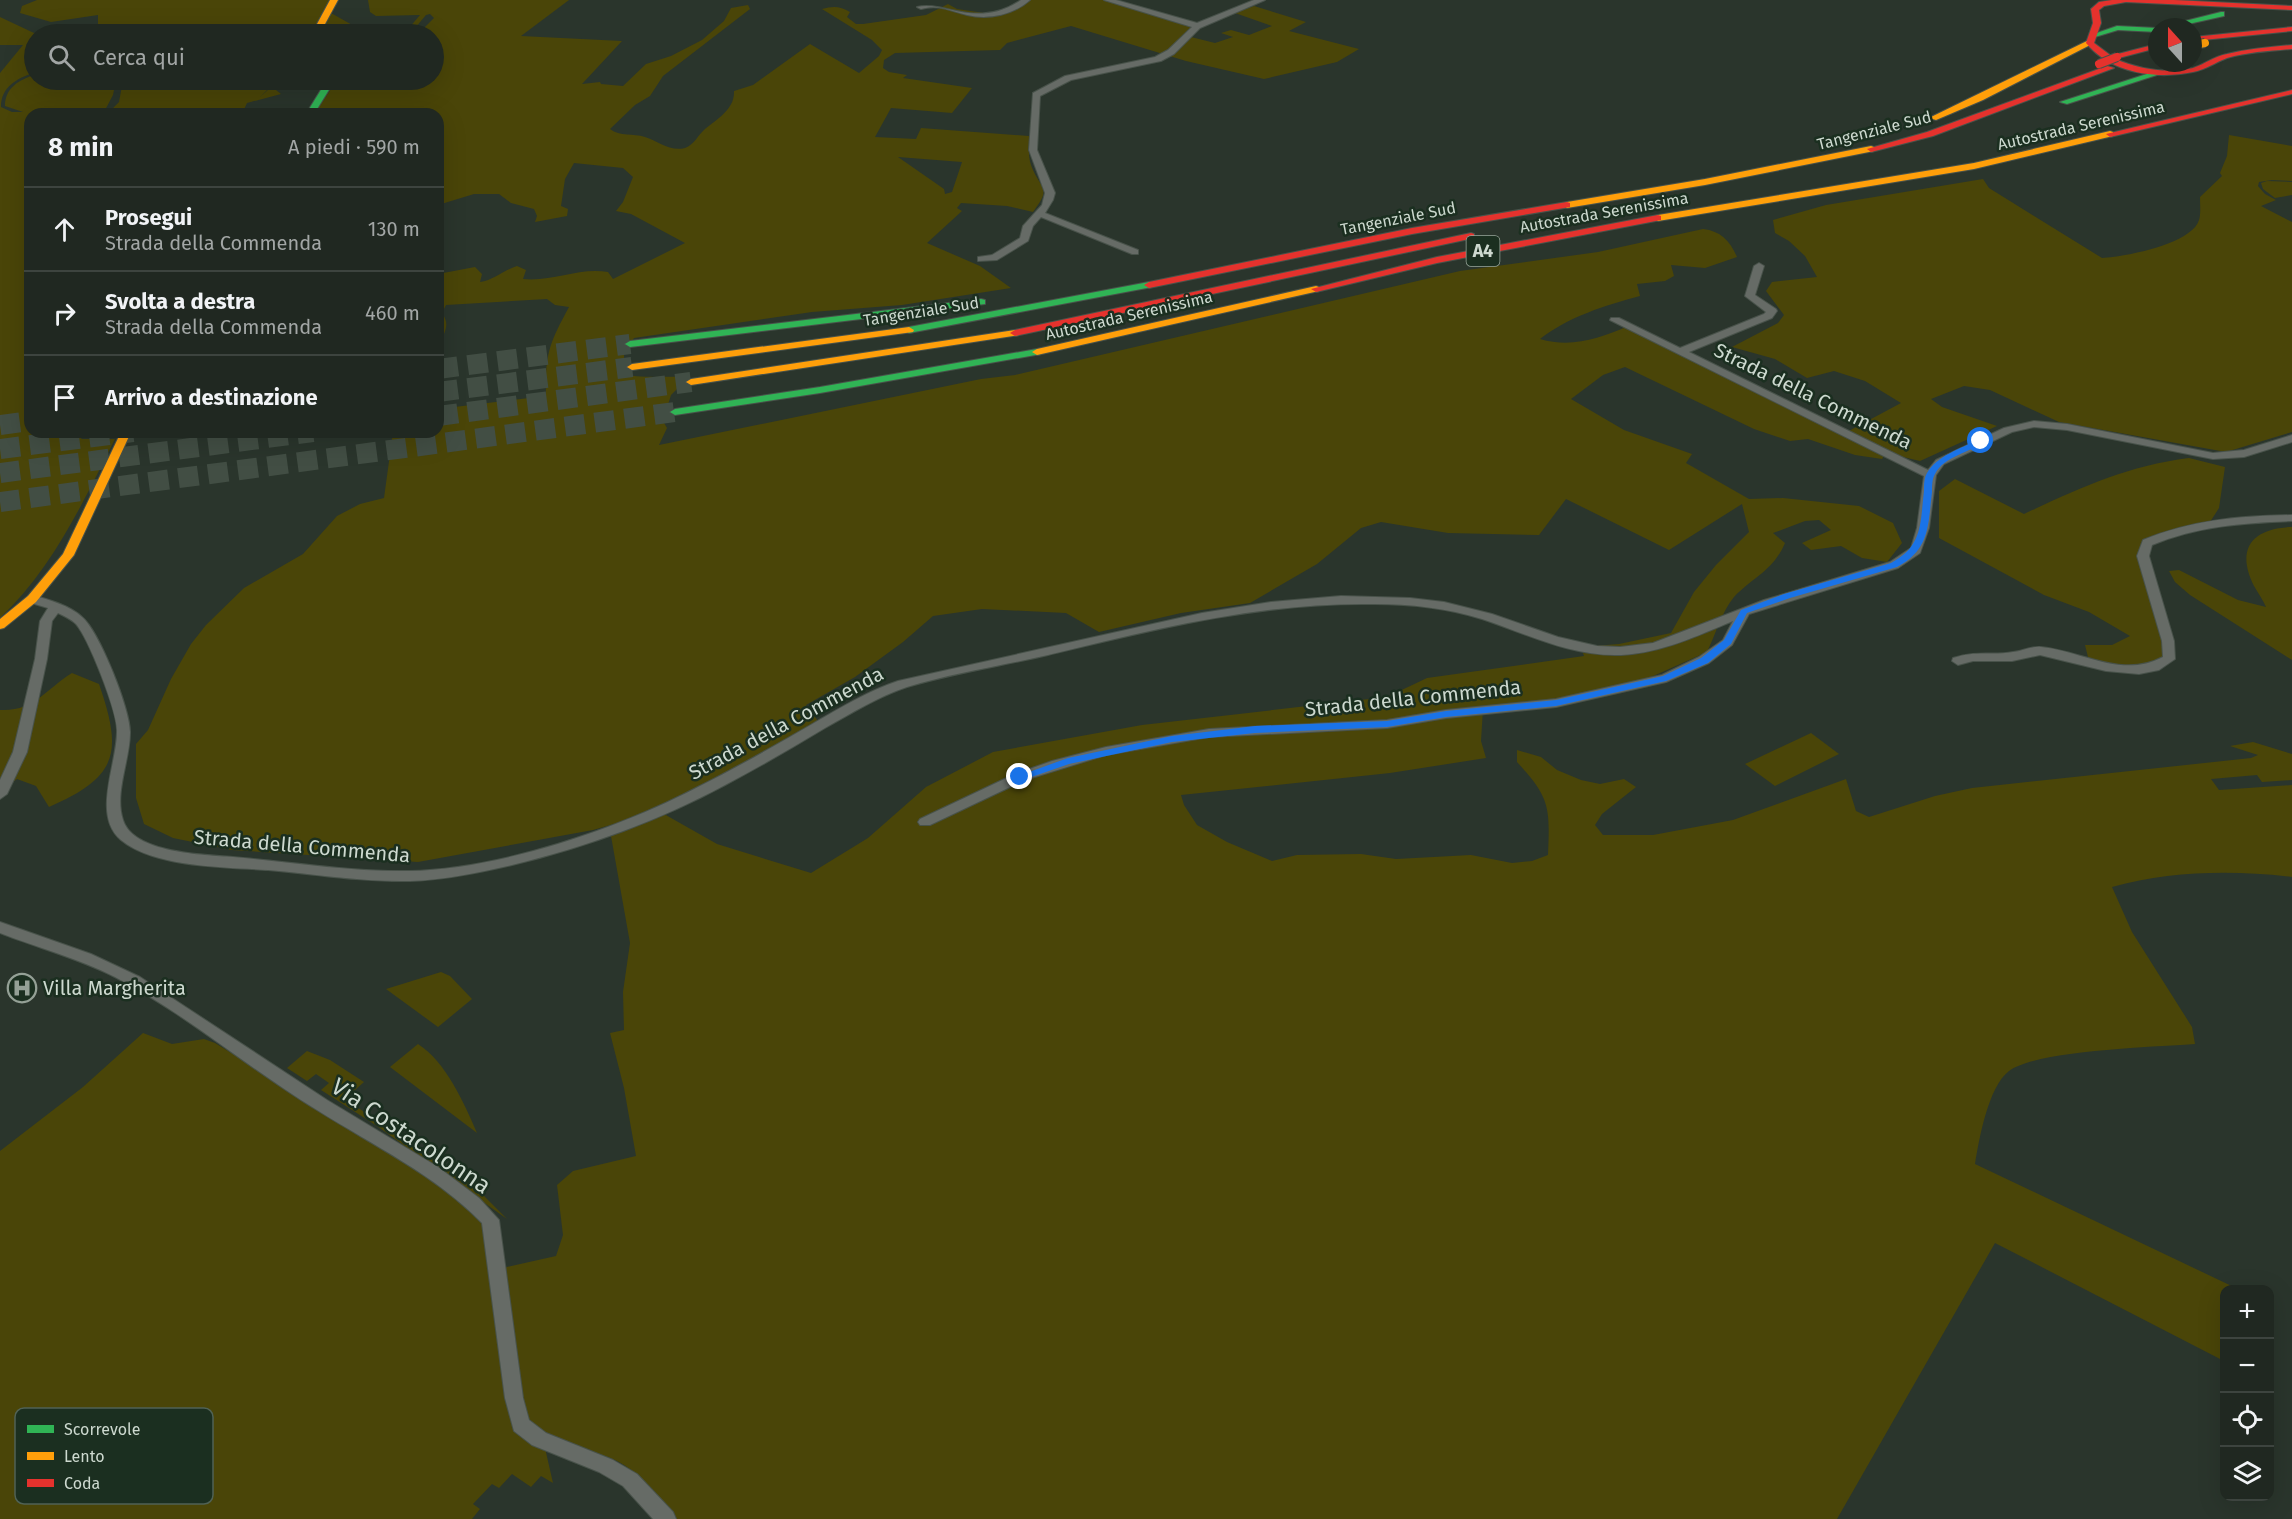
<!DOCTYPE html>
<html lang="it">
<meta charset="utf-8">
<style>
body{margin:0;font-family:"Fira Sans",sans-serif;background:#2d342e;color:#f1f3f6}
.controls{position:absolute;right:18px;bottom:18px;display:grid;overflow:hidden;border-radius:12px;box-shadow:0 6px 24px #0002}
.controls button{width:54px;height:54px;display:grid;place-items:center;padding:0;border:0;border-bottom:2px solid #3d443f;background:#202821;color:#f1f3f6;font:30px sans-serif}
.compass{position:absolute;left:2148px;top:18px;width:54px;height:54px;border-radius:50%;background:#202821;box-shadow:0 6px 24px #0002;rotate:339deg}
.stop{position:absolute;width:18px;height:18px;margin:-14px;border:4px solid #1a73e8;border-radius:50%;background:#fff}
.stop.end{background:#1a73e8;border-color:#fff;box-shadow:0 2px 6px #0008}
.list{margin:0;padding:0;list-style:none}
h2{display:flex;justify-content:space-between;align-items:center;height:78px;margin:0;padding:0 24px;font-size:26px}
h2 small{font-size:20px;font-weight:400;color:#a2a6a5}
.list li{display:grid;grid-template-columns:39px 1fr auto;gap:18px;align-items:center;box-sizing:border-box;height:84px;padding:0 24px;border-top:2px solid #3d443f}
.list b{display:block;font-size:22px;white-space:nowrap}
.list p{margin:0;font-size:20px;white-space:nowrap;color:#a2a6a5}
.list em{font-size:20px;font-style:normal;color:#a2a6a5}
.icon{flex:none;width:33px;height:33px;fill:none;stroke:currentColor;stroke-width:2;stroke-linecap:round;stroke-linejoin:round}
.map{position:relative;flex:none;width:2292px;height:1519px;overflow:hidden}
.search{position:absolute;background:#202821;box-shadow:0 6px 24px #0002;left:24px;top:24px;width:420px;height:66px;display:flex;align-items:center;gap:15px;box-sizing:border-box;padding:0 21px;border-radius:33px;color:#a2a6a5;font-size:22px}
.panel{position:absolute;background:#202821;box-shadow:0 6px 24px #0002;left:24px;top:108px;width:420px;height:330px;border-radius:18px}
.map>svg:first-child{display:block}
.green{fill:#4a4508;fill-rule:evenodd}
.lines{fill:none;stroke-linecap:round;stroke-linejoin:round}
.highway-tunnel{stroke:#424e44;stroke-width:20;stroke-dasharray:20 10;stroke-linecap:butt}
.street-casing{stroke:#48524a;stroke-width:2}
.fast-casing{stroke:#48524a;stroke-width:2}
.slow-casing{stroke:#48524a;stroke-width:2}
.jam-casing{stroke:#48524a;stroke-width:2}
.street{fill:#666b66;fill-rule:evenodd}
.fast{fill:#30b455;fill-rule:evenodd}
.slow{fill:#ff9f0a;fill-rule:evenodd}
.jam{fill:#e5322d;fill-rule:evenodd}
.slow-bridge-casing{stroke:#48524a;stroke-width:10;stroke-linecap:butt}
.jam-bridge-casing{stroke:#48524a;stroke-width:10;stroke-linecap:butt}
.slow-bridge{stroke:#ff9f0a;stroke-width:8}
.jam-bridge{stroke:#e5322d;stroke-width:8}
.route{fill:#1a73e8}
.labels{text-anchor:middle;stroke-width:5;stroke-linejoin:round;paint-order:stroke}
.far-street-label{font-size:16px;fill:#cdd9cf;stroke:#1b2f20}
.shield{fill:#1b2f20;stroke:#98a69a;stroke-width:1.5}
.shield-label{font-size:18px;font-weight:bold;fill:#cdd9cf}
.street-label{font-size:20px;fill:#cdd9cf;stroke:#1b2f20}
.poi-label{font-size:20px;fill:#cdd9cf;stroke:#1b2f20;text-anchor:start}
.near-street-label{font-size:24px;fill:#cdd9cf;stroke:#1b2f20}
.key{fill:#1b2f20;stroke:#506255;stroke-width:1.5}
.key-label{font-size:16px;fill:#cdd9cf}
</style>
<div class="map">
<svg width="2292" height="1519" viewBox="0 0 2292 1519">
<rect width="100%" height="100%" fill="#2a352c"/>
<g class="green">
<path d="M37,0H334L321,24L307,34H117L98,29V15L51,22L20,13L22,6Z"/>
<path d="M368,0H569L521,36L622,41L582,84L600,82L601,84L623,86L646,64L671,56L702,40L724,21L731,8L748,5L750,9L663,76L650,96L635,105L610,129C620,137 633,133 645,137C658,141 670,152 685,148C694,145 698,135 705,129C717,119 735,109 734,91L753,85L810,44L859,73L879,56L882,50L872,40L822,9C833,6 840,6 850,12L847,17L856,24H863L926,15L948,4L957,9L998,15L1026,0H1108L1197,26L1187,36L1215,43L1233,37L1221,33L1231,30L1249,35L1272,26L1235,13L1254,6L1306,22L1289,31L1359,49L1337,62L1264,79L1186,61L1071,26L1007,43L1000,50L895,53L884,60L883,68L889,72L907,75L903,78L972,88L952,113L891,108L875,137L916,139L921,128L1029,136C1029,145 1028,157 1031,165C1040,190 1053,186 1033,212L1007,206L961,203L957,208L962,211L927,243L980,266L1011,288L902,305L812,312L634,338L624,355V373C633,379 668,376 682,377L679,387L671,395L663,421L667,428L659,445L981,379L1015,375L1460,271L1598,252L1703,229C1721,231 1730,241 1737,257L1705,268L1671,265L1674,276L1665,281L1637,284L1640,296C1606,305 1568,317 1540,339C1571,348 1599,339 1628,326L1845,433L1901,403L1865,381L1834,371L1807,378L1775,359L1732,347L1778,323L1784,315L1766,291L1772,282L1817,277L1805,256L1789,241L1775,233L1773,220L1826,205L1983,179L1989,188L2102,258C2124,257 2192,244 2199,220C2201,214 2200,204 2200,197L2222,176L2220,173L2227,156L2229,135L2292,146V181L2272,180L2259,182L2258,186L2265,194L2276,200L2261,206L2292,222V432L2226,452L2059,422L1990,390L1964,386L1931,399L1942,407L1997,426L1920,461L1886,453L1882,459L1855,455L1808,439L1790,441L1754,429L1625,367L1603,375L1571,399L1624,430L1692,454L1686,463L1749,499L1783,498L1859,506L1893,523L1902,543L1887,562L1862,558L1841,546L1811,550L1802,543L1831,530L1819,520L1805,521L1773,533L1785,543C1773,571 1753,577 1734,597C1722,611 1715,636 1707,652L1651,677L1644,683L1550,702L1483,709L1481,741L1486,758L1390,773L1181,795L1184,805L1197,825L1227,842L1272,861L1297,855L1361,854L1396,859L1471,855L1512,863L1532,861L1548,855C1550,807 1550,798 1517,762V750L1541,757L1557,770L1581,780L1600,784L1624,779L1636,787L1602,814L1595,825L1603,835H1653L1733,820L1846,779L1856,811L1869,817L1935,796L1972,788L2251,758L2258,755L2230,746L2253,742L2292,754V780L2262,782L2257,775L2211,779L2219,790L2292,785V877C2232,870 2170,871 2112,887L2132,932L2192,1027L2195,1044C2156,1047 2037,1050 2009,1071C1988,1087 1979,1140 1975,1164L2238,1289L2224,1290V1361L1995,1243L1837,1519H677C662,1499 639,1472 617,1461C585,1445 554,1451 522,1427L529,1443L545,1448L553,1483L541,1476L531,1487L512,1474L499,1488L492,1484L473,1504L480,1509L472,1519H0V1151L83,1087L143,1033L172,1044L204,1039L215,1043L384,1146L490,1220L498,1269L556,1256L563,1235L557,1185L573,1171L636,1156L624,1088L610,1033L624,1030L623,992L630,943L611,836L664,814L717,844L811,873L868,838L926,787L993,752L1142,725L1387,697L1427,678L1584,656L1581,647L1619,644L1671,633L1694,592L1716,565L1749,532L1742,504L1669,550L1566,499L1539,535L1448,533L1381,522L1361,528L1317,564L1250,603L1181,613L1099,632L1066,613L982,609L933,616L903,642L855,677L806,705L821,725L660,811L593,830L418,862L232,850L173,838L144,824L136,798V744L148,730L171,679L191,644L206,625L244,588L303,554L337,516L360,504L384,498L393,432H438V409L546,396C545,354 549,344 569,307L555,305L547,299L446,305L442,313C450,325 445,329 442,341C441,348 442,356 442,362L438,366V274L475,267L482,274L480,282C494,280 504,270 517,266L526,270L523,279C553,282 579,267 608,272L613,279L685,243L631,214L616,211L623,202L633,177L623,168L574,163L565,179L561,206L568,209L567,216L535,222L537,216L534,209L511,203L499,194H474L438,205V114H314L331,89L381,86L393,80H434V34H418L434,18L430,14L426,15L410,34H394L396,31H365L362,34H321L331,13L354,26L409,28L420,15L376,16L370,12ZM898,157L962,162L952,192L945,194L944,189Z"/>
<path d="M0,17L34,33L58,30L70,34H34V73C17,78 1,87 1,107L12,112H23L5,106C5,88 19,80 34,75V80H116L113,95L103,114H30V432H73L82,439H115C83,502 53,568 0,618V73L23,45H0Z"/>
<path d="M123,80H239L242,83L249,80H277L260,97L279,80H283L281,85L276,90L281,94L247,103L242,114H107L119,102Z"/>
<path d="M2267,181L2292,182V195L2275,198L2263,189L2261,183Z"/>
<path d="M2189,458L2225,467L2219,508L2210,522L2147,543L2143,556L2169,659L2124,671L2089,661L2085,645H2112L2130,636L2089,612L2044,595L1939,538V491L1955,479L2024,514C2080,488 2126,466 2189,458Z"/>
<path d="M2292,527V660L2190,595L2175,582L2169,571L2179,570L2238,600L2266,607C2263,600 2258,593 2254,586C2235,548 2253,528 2292,527Z"/>
<path d="M72,673L99,684C123,753 118,777 49,807L36,786L17,779L0,792V710C34,712 47,688 72,673Z"/>
<path d="M1811,733L1839,754L1775,786L1745,764Z"/>
<path d="M441,972L450,976L472,999L438,1027L386,989Z"/>
<path d="M418,1044C446,1062 464,1103 477,1133L390,1067Z"/>
<path d="M307,1051L330,1060L364,1082L345,1099L474,1186L507,1219L377,1126L321,1090L329,1083L316,1074L307,1081L287,1068Z"/>
</g>
<g class="lines">
<g class="highway-tunnel">
<path d="M438,369L630,344"/>
<path d="M438,392L632,367"/>
<path d="M438,416L691,382"/>
<path d="M0,425L30,421"/>
<path d="M0,449L133,432"/>
<path d="M0,473L313,432"/>
<path d="M0,502L675,412"/>
</g>
<g class="street-casing">
<g id="street">
<path d="M1021,0H1030C1013,15 989,20 967,15C950,11 939,4 921,9L917,7C944,0 977,30 1021,0Z"/>
<path d="M1104,0H1116L1197,23L1254,0H1265L1200,28L1174,54L1161,61L1071,80L1040,96L1037,150L1055,193L1053,200L1045,213L1138,250V254H1132L1041,217L1033,226L1028,241L997,260L978,261V257L992,255L1020,238L1023,226L1042,205L1045,193L1029,150L1033,93L1065,76L1155,57L1168,50L1192,27Z"/>
<path d="M1759,263L1764,266L1755,295L1776,309L1777,311L1772,318L1689,352L1928,470L1936,460L2004,428L2034,421L2067,424L2213,453L2244,450L2292,435V442L2244,457L2213,459L2067,430L2034,427L2012,432L1944,464L1936,475L1929,528L1920,553L1898,568L1749,614L1732,645L1709,663L1666,682L1556,707L1446,718L1387,728L1209,737L1106,755L1025,780L930,825H920L918,822L920,819L1015,774L1052,761L1106,747L1209,729L1387,720L1446,710L1556,699L1662,675L1699,657L1723,640L1733,621C1697,636 1661,653 1621,655C1572,657 1527,634 1482,619C1447,608 1410,604 1374,604C1263,602 1156,629 1048,655C1001,666 953,673 907,687C877,697 852,713 825,728C792,748 759,767 725,785C658,821 586,847 512,865C478,873 444,880 410,881C362,882 315,874 268,870C226,867 155,868 121,840C91,815 118,762 117,730C117,711 89,639 76,624C71,619 64,616 58,613L52,621L47,659L27,752L7,794L0,799V780L13,752L35,659L40,621L48,608L28,602L26,599L28,596L32,595C49,600 69,605 82,617C99,631 131,711 130,733C130,760 114,793 123,820C133,853 204,855 233,857C291,862 350,872 409,871C500,869 618,829 698,787C738,767 776,745 814,723C842,707 868,691 898,681L1202,613L1271,602L1341,596L1410,598L1444,602L1492,614L1558,637L1597,646L1620,647L1653,643L1764,600L1890,562L1911,548L1917,528L1924,476L1610,320L1611,318H1619L1680,348L1764,314L1766,312L1745,296L1754,266Z"/>
<path d="M2292,515V521C2243,523 2198,526 2152,545L2149,556L2174,641L2175,659L2159,670L2139,674L2106,671L2040,655L2012,661H1973L1958,665L1952,661L1953,658C1978,650 1991,656 2013,652C2022,651 2031,646 2041,647C2082,651 2122,679 2163,657L2162,641L2137,556L2143,540C2191,520 2240,516 2292,515Z"/>
<path d="M0,922L91,954L140,977L327,1100L438,1167L479,1198L499,1220L523,1398L529,1420L546,1433L613,1460L637,1474L673,1512L676,1519H653L623,1486L599,1472L532,1445L514,1431L505,1398L482,1223C434,1174 374,1146 317,1110C248,1068 186,1014 115,977C78,958 38,948 0,933Z"/>
</g>
</g>
<g class="fast-casing">
<g id="fast">
<path d="M2221,12H2224V16L2175,27H2161Z"/>
<path d="M2117,26L2157,28V32L2118,30L2095,37L2091,35Z"/>
<path d="M2153,72L2160,74L2067,104L2060,102Z"/>
<path d="M327,80H335L314,114H306Z"/>
<path d="M1149,282L1154,285L1152,287L909,333L904,330L909,327Z"/>
<path d="M981,299L985,300V304L630,347L625,344L630,341Z"/>
<path d="M1037,349L1041,350V354L820,393L675,415L670,412L675,409L820,387Z"/>
</g>
</g>
<g class="slow-casing">
<g id="slow">
<path d="M330,0H338L325,24L323,34H315L317,24Z"/>
<path d="M2087,41L2094,43L1983,100L1936,120L1929,118Z"/>
<path d="M2110,131L2113,132V136L1974,169L1658,221L1653,218L1658,215L1974,163Z"/>
<path d="M1871,146L1874,147V151L1705,185L1567,208L1562,205L1567,202L1705,179Z"/>
<path d="M1316,286L1319,287V291L1037,355L1032,352L1037,349Z"/>
<path d="M909,327L914,330L913,332L632,370L627,367L632,364Z"/>
<path d="M1015,330L1019,331V335L691,385L686,382L691,379Z"/>
<path d="M121,432H131L74,555L36,602L4,628L0,629V619L28,596L63,554Z"/>
</g>
</g>
<g class="jam-casing">
<g id="jam">
<path d="M2112,0H2174L2292,6V10L2126,2L2104,6L2099,10L2101,23L2094,43L2114,58V55L2157,44V48L2115,59C2139,69 2167,74 2193,68C2205,64 2215,56 2227,54C2248,49 2270,47 2292,45V49C2271,51 2248,52 2227,58C2216,62 2205,70 2193,72C2156,80 2111,73 2086,43L2093,23L2091,9L2099,2Z"/>
<path d="M2292,27V31L2193,41V37Z"/>
<path d="M2107,66L2114,68L1933,136L1871,152L1867,149L1927,132Z"/>
<path d="M2292,90V94L2110,137L2106,134Z"/>
<path d="M1567,202L1570,203V207L1412,234L1149,288L1144,285L1149,282L1412,228Z"/>
<path d="M1658,215L1661,216V220L1437,263L1316,292L1311,289L1437,257Z"/>
<path d="M1471,233L1474,234V238L1015,336L1010,333L1015,330Z"/>
</g>
</g>
<use href="#street" class="street"/>
<use href="#fast" class="fast"/>
<use href="#slow" class="slow"/>
<use href="#jam" class="jam"/>
<g class="slow-bridge-casing">
<path id="slow-bridge" d="M2193,45L2205,43"/>
</g>
<g class="jam-bridge-casing">
<path id="jam-bridge" d="M2099,64L2117,57"/>
</g>
<use href="#slow-bridge" class="slow-bridge"/>
<use href="#jam-bridge" class="jam-bridge"/>
</g>
<path class="route" d="M1978,440L1985,441C1970,453 1944,456 1935,474C1932,479 1932,486 1932,492C1928,525 1930,550 1897,567L1790,598L1747,613L1731,644L1708,663L1666,681L1556,706L1446,717L1387,727L1255,733L1172,742L1069,764L1020,781L1015,777L1068,758L1172,736L1255,726L1387,721L1446,711L1556,700L1663,676L1701,658L1724,640L1741,610L1784,594L1891,563C1923,546 1920,524 1924,491C1924,485 1924,478 1927,473C1937,456 1961,448 1978,440Z"/>
<defs>
<g id="hospital-ring" transform="scale(1.5)"><circle r="9.5" fill="#1b2f20" stroke="#94a096" stroke-width="1.5"/><path d="M-5-5h3v3.5h4V-5h3V5h-3V1.5h-4V5h-3Z" fill="#94a096"/></g>
</defs>
<g fill-rule="evenodd">
<use href="#hospital-ring" x="22" y="988"/>
</g>
<g class="labels">
<g class="far-street-label">
<text transform="translate(2081 125) rotate(-13)" y="6">Autostrada Serenissima</text>
<text transform="translate(1874 130) rotate(-14)" y="6">Tangenziale Sud</text>
<text transform="translate(1604 212) rotate(-10)" y="6">Autostrada Serenissima</text>
<text transform="translate(1398 218) rotate(-11)" y="6">Tangenziale Sud</text>
<text transform="translate(921 311) rotate(-9)" y="6">Tangenziale Sud</text>
<text transform="translate(1129 315) rotate(-13)" y="6">Autostrada Serenissima</text>
</g>
<rect class="shield" x="1466.5" y="236" width="33" height="30" rx="4.5"/>
<g class="shield-label">
<text x="1483" y="257">A4</text>
</g>
<g class="street-label">
<text transform="translate(1813 396) rotate(26)" y="7">Strada della Commenda</text>
<text transform="translate(1413 698) rotate(-6)" y="7">Strada della Commenda</text>
<text transform="translate(786 723) rotate(-28)" y="7">Strada della Commenda</text>
<text transform="translate(302 846) rotate(5)" y="7">Strada della Commenda</text>
</g>
<g class="poi-label">
<text x="43" y="995">Villa Margherita</text>
</g>
<g class="near-street-label">
<text transform="translate(411 1136) rotate(34)" y="8">Via Costacolonna</text>
</g>
</g>
<rect x="15" y="1408" width="198" height="96" rx="9" class="key"/>
<rect x="27" y="1425" width="27" height="8" fill="#30b455"/>
<rect x="27" y="1452" width="27" height="8" fill="#ff9f0a"/>
<rect x="27" y="1479" width="27" height="8" fill="#e5322d"/>
<g class="key-label">
<text x="64" y="1435">Scorrevole</text>
<text x="64" y="1462">Lento</text>
<text x="64" y="1489">Coda</text>
</g>
</svg>
<div class="controls">
<button>+</button>
<button>−</button>
<button><svg class="icon" aria-label="locate" viewBox="0 0 24 24"><circle cx="12" cy="12" r="6"/><path d="M12 2v4M12 18v4M2 12h4M18 12h4"/></svg></button>
<button><svg class="icon" aria-label="layers" viewBox="0 0 24 24"><path d="M12 4l9 5-9 5-9-5zM3 14l9 5 9-5"/></svg></button>
</div>
<svg class="compass" viewBox="-18 -18 36 36"><path d="M0-13l5 13h-10z" fill="#e53935"/><path d="M0 13l5-13h-10z" fill="#a2a6a5"/></svg>
<div class="stop" style="left:1981px;top:441px"></div>
<div class="stop end" style="left:1020px;top:777px"></div>
<div class="search"><svg class="icon" aria-label="search" viewBox="0 0 24 24"><circle cx="10" cy="10" r="6"/><path d="M15 15l6 6"/></svg>Cerca qui</div>
<section class="panel">
<h2>8 min<small>A piedi · 590 m</small></h2>
<ul class="list">
<li><svg class="icon" aria-label="ahead" viewBox="0 0 24 24"><path d="M12 20V5M6 11l6-6 6 6"/></svg><div><b>Prosegui</b><p>Strada della Commenda</p></div><em>130 m</em></li>
<li><svg class="icon" aria-label="right" viewBox="0 0 24 24"><path d="M7 20v-9h11M14 6l5 5-5 5"/></svg><div><b>Svolta a destra</b><p>Strada della Commenda</p></div><em>460 m</em></li>
<li><svg class="icon" aria-label="arrive" viewBox="0 0 24 24"><path d="M6 21V4h12l-3 4 3 4H6"/></svg><div><b>Arrivo a destinazione</b></div></li>
</ul>
</section>
</div>
